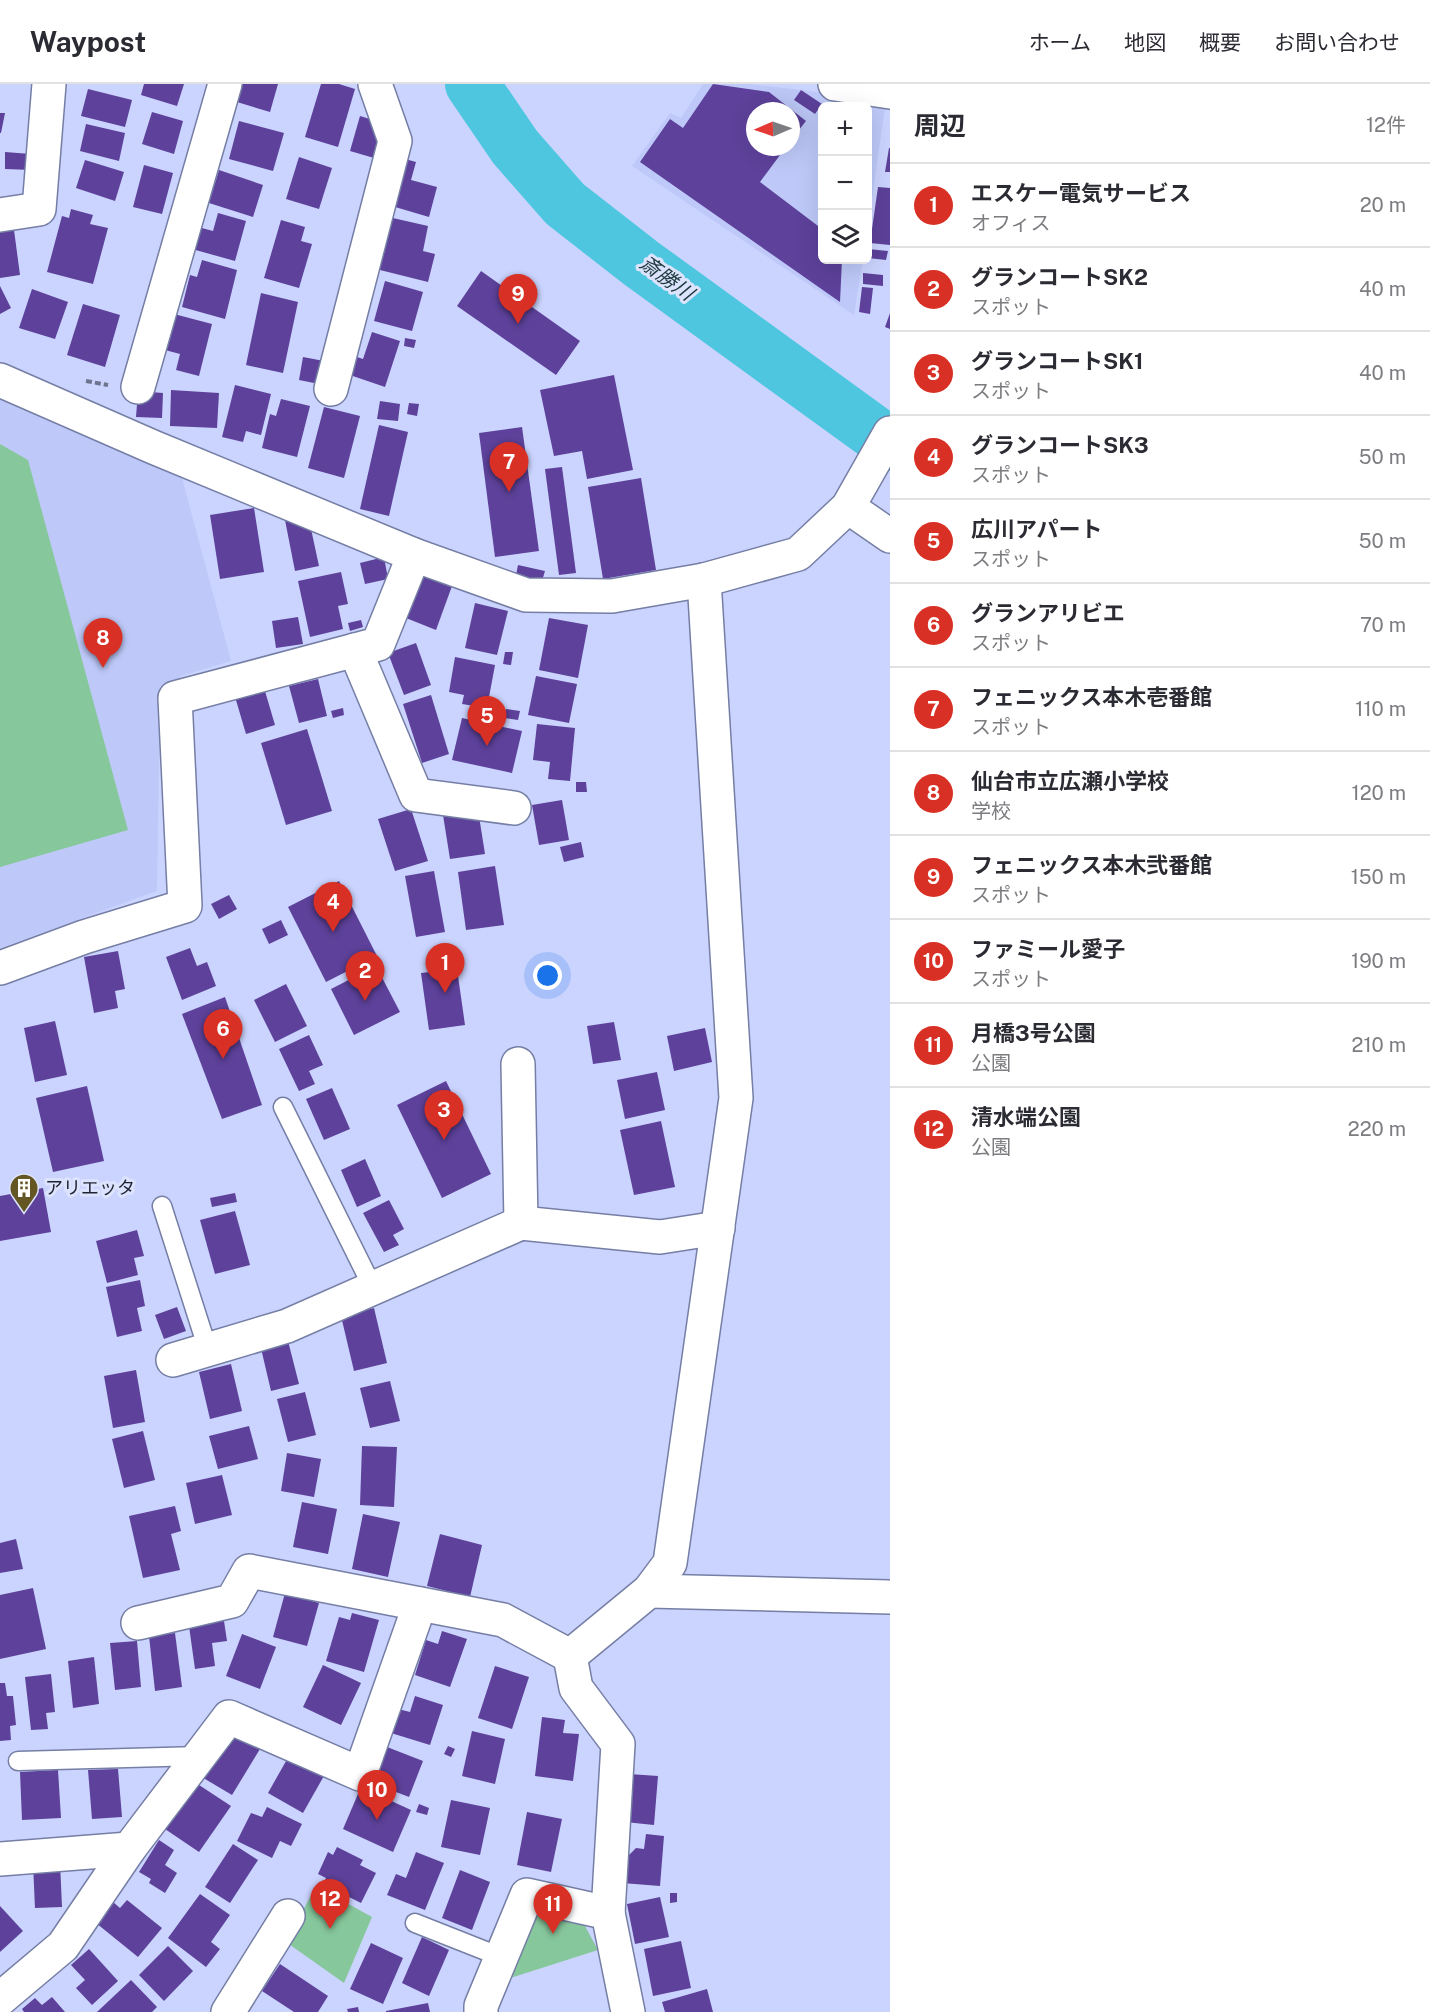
<!DOCTYPE html>
<html lang="ja">
<meta charset="utf-8">
<style>
body{margin:0;font-family:"Public Sans","Noto Sans JP",sans-serif;background:#f7f7f7;color:#2b2b33}
.controls{position:absolute;right:18px;top:18px;display:grid;overflow:hidden;border-radius:9px;box-shadow:0 6px 24px #0002}
.controls button{width:54px;height:54px;display:grid;place-items:center;padding:0;border:0;border-bottom:2px solid #e1e1e2;background:#fff;color:#2b2b33;font:30px sans-serif}
.compass{position:absolute;left:746px;top:18px;width:54px;height:54px;border-radius:50%;background:#fff;box-shadow:0 6px 24px #0002;rotate:268deg}
.you{position:absolute;left:548px;top:892px;width:21px;height:21px;margin:-15px;border:4px solid #fff;border-radius:50%;background:#1a73e8;box-shadow:0 0 0 9px #1a73e833}
.badge{display:grid;place-items:center;width:39px;height:39px;border-radius:50%;background:#d93025;color:#fff;font-size:20px;font-weight:700}
.pin{position:absolute;translate:-50% -50px;filter:drop-shadow(0 2px 3px #0008)}
.pin::after{content:'';position:absolute;top:32px;width:21px;height:18px;background:inherit;clip-path:polygon(0 0,100% 0,50% 100%)}
.list{margin:0;padding:0;list-style:none}
h2{display:flex;justify-content:space-between;align-items:center;height:78px;margin:0;padding:0 24px;font-size:26px}
h2 small{font-size:20px;font-weight:400;color:#7c7c81}
.list li{display:grid;grid-template-columns:39px 1fr auto;gap:18px;align-items:center;box-sizing:border-box;height:84px;padding:0 24px;border-top:2px solid #e1e1e2}
.list b{display:block;font-size:22px;white-space:nowrap}
.list p{margin:0;font-size:20px;white-space:nowrap;color:#7c7c81}
.list em{font-size:20px;font-style:normal;color:#7c7c81}
.icon{flex:none;width:33px;height:33px;fill:none;stroke:currentColor;stroke-width:2;stroke-linecap:round;stroke-linejoin:round}
.map{position:relative;flex:none;width:890px;height:1928px;overflow:hidden}
header{display:flex;align-items:center;gap:36px;box-sizing:border-box;height:84px;padding:0 30px;background:#fff;border-bottom:2px solid #e1e1e2}
header strong{font-size:28px}
nav{display:flex;gap:33px;margin-inline-start:auto;font-size:21px}
main{display:flex}
aside{flex:1;background:#fff}
.map>svg:first-child{display:block}
.built{fill:#bec9f9;fill-rule:evenodd}
.green{fill:#87c79c}
.lines{fill:none;stroke-linecap:round;stroke-linejoin:round}
.river{stroke:#4ec6e0;stroke-width:54}
.building{fill:#5d419a}
.lane-casing{stroke:#757ea4;stroke-width:21}
.street-casing{stroke:#757ea4;stroke-width:36}
.path{stroke:#6e7490;stroke-width:4;stroke-dasharray:6 3;stroke-linecap:butt}
.lane{stroke:#fff;stroke-width:18}
.street{stroke:#fff;stroke-width:33}
.labels{text-anchor:middle;stroke-width:6;stroke-linejoin:round;paint-order:stroke}
.poi-label{font-size:18px;fill:#1f2232;stroke:#dce3fc;text-anchor:start}
.water-label{font-size:20px;font-style:italic;fill:#1e383e;stroke:#dce3fc}
</style>
<header>
<strong>Waypost</strong>
<nav><a>ホーム</a><a>地図</a><a>概要</a><a>お問い合わせ</a></nav>
</header>
<main>
<div class="map">
<svg width="890" height="1928" viewBox="0 0 890 1928">
<rect width="100%" height="100%" fill="#cbd4fe"/>
<g class="built">
<path d="M703,0H749L886,16L868,143V22H822V176H863L854,231L632,82L670,29L681,34ZM755,27H791V63H755Z"/>
<path d="M0,310L182,394L231,577L181,592L160,623L157,807L0,864Z"/>
</g>
<g class="green">
<path d="M0,360L28,376L128,746L0,783Z"/>
<path d="M316,1802L372,1833L344,1899L286,1858Z"/>
<path d="M544,1821L578,1829L598,1866L501,1897L523,1834Z"/>
</g>
<g class="lines">
<path class="river" d="M472,0L515,63L565,120L642,180L890,360"/>
</g>
<g class="building">
<path d="M144,0H184L177,22L141,11Z"/>
<path d="M242,0H278L270,28L237,18Z"/>
<path d="M321,0H339L355,5L338,63L305,53Z"/>
<path d="M713,0L769,8L806,37L791,56V27H755V63H786L760,98L822,145V176H842L840,218L640,78L670,35L683,44Z"/>
<path d="M88,5L132,16L125,43L81,32Z"/>
<path d="M801,6L822,20L815,30L794,16Z"/>
<path d="M152,28L183,37L174,70L142,60Z"/>
<path d="M0,29H5L1,49H0Z"/>
<path d="M360,32L383,39L374,74L350,67Z"/>
<path d="M239,37L284,49L273,87L229,75Z"/>
<path d="M86,40L125,49L119,77L80,67Z"/>
<path d="M889,64H890V88H885Z"/>
<path d="M5,68L31,70V86L5,85Z"/>
<path d="M299,73L332,84L319,125L286,115Z"/>
<path d="M398,73L416,78L411,96L437,103L429,133L385,120Z"/>
<path d="M85,76L124,88L115,117L76,104Z"/>
<path d="M144,81L173,89L162,130L133,123Z"/>
<path d="M219,86L263,101L253,133L209,119Z"/>
<path d="M878,103L890,104V161L870,159Z"/>
<path d="M71,125L93,131L90,140L108,144L93,200L47,188L62,132L69,134Z"/>
<path d="M218,129L246,137L235,177L192,165L198,143L213,147Z"/>
<path d="M384,132L428,142L423,167L435,170L428,198L372,184Z"/>
<path d="M281,136L305,143L301,157L312,160L299,204L264,194Z"/>
<path d="M14,146L20,191L0,194V148Z"/>
<path d="M868,165L888,167L886,176L868,174Z"/>
<path d="M202,176L237,186L225,235L182,223L190,191L197,193Z"/>
<path d="M481,187L580,257L556,291L457,222Z"/>
<path d="M863,189L883,191V202L863,200Z"/>
<path d="M385,197L423,208L412,247L374,237Z"/>
<path d="M0,202L11,224L0,230Z"/>
<path d="M862,203L873,204L870,230L859,228Z"/>
<path d="M32,205L68,218L55,255L19,244Z"/>
<path d="M261,209L298,218L283,289L246,281Z"/>
<path d="M83,220L120,231L105,283L67,271Z"/>
<path d="M890,229V245L885,243Z"/>
<path d="M174,230L212,240L199,292L176,286L180,270L165,266Z"/>
<path d="M372,248L400,257L385,303L347,290L354,272L363,275Z"/>
<path d="M405,254L416,256L414,264L404,262Z"/>
<path d="M303,273L324,277L319,300L299,296Z"/>
<path d="M614,291L633,386L587,395L582,367L554,372L540,306Z"/>
<path d="M235,301L271,310L261,351L246,347L243,358L222,353Z"/>
<path d="M171,306L219,309L217,344L170,342Z"/>
<path d="M138,307L163,309L162,334L136,333Z"/>
<path d="M281,315L310,322L297,373L262,364L270,330L276,332Z"/>
<path d="M380,317L400,320L398,337L377,335Z"/>
<path d="M409,319L419,320L417,332L407,330Z"/>
<path d="M324,323L360,332L344,394L308,384Z"/>
<path d="M379,341L408,348L389,432L360,425Z"/>
<path d="M522,343L539,467L495,473L479,349Z"/>
<path d="M562,383L576,489L559,491L545,385Z"/>
<path d="M641,394L656,486L603,495L588,403Z"/>
<path d="M254,424L264,488L220,495L210,431Z"/>
<path d="M308,431L319,482L295,487L285,436Z"/>
<path d="M384,473L388,495L365,500L360,479Z"/>
<path d="M518,481L545,487L542,497L516,491Z"/>
<path d="M341,488L348,520L338,522L343,545L310,553L298,497Z"/>
<path d="M423,491L452,502L436,546L406,534Z"/>
<path d="M475,519L508,527L497,571L465,564Z"/>
<path d="M298,533L303,560L276,564L272,537Z"/>
<path d="M549,534L588,541L578,594L539,586Z"/>
<path d="M361,536L363,543L350,547L348,539Z"/>
<path d="M416,559L431,601L404,611L388,569Z"/>
<path d="M505,568H513L511,581L503,580Z"/>
<path d="M455,573L495,581L487,624L462,620L464,611L449,608Z"/>
<path d="M536,592L577,600L569,639L528,631Z"/>
<path d="M318,595L327,632L299,639L289,602Z"/>
<path d="M262,597L275,641L246,650L233,606Z"/>
<path d="M431,611L449,670L422,679L403,620Z"/>
<path d="M343,624L344,631L333,634L331,627Z"/>
<path d="M506,625L520,627L518,636L504,634Z"/>
<path d="M462,634L522,647L512,689L452,676Z"/>
<path d="M537,640L575,644L570,697L548,695L550,678L533,676Z"/>
<path d="M307,645L332,727L286,741L261,659Z"/>
<path d="M576,698H586L587,708H576Z"/>
<path d="M562,716L569,756L539,761L532,721Z"/>
<path d="M411,725L428,777L395,787L378,735Z"/>
<path d="M478,726L485,770L450,775L443,731Z"/>
<path d="M581,758L584,773L564,778L560,763Z"/>
<path d="M495,782L504,841L466,846L458,788Z"/>
<path d="M434,787L445,848L416,853L405,792Z"/>
<path d="M339,797L377,872L326,898L288,823Z"/>
<path d="M229,811L237,825L219,835L211,820Z"/>
<path d="M281,836L288,851L269,860L262,845Z"/>
<path d="M190,864L197,882L207,878L216,902L182,916L166,873Z"/>
<path d="M118,867L125,905L115,907L118,924L94,929L84,873Z"/>
<path d="M376,882L400,928L354,951L331,905Z"/>
<path d="M457,885L465,941L429,946L421,889Z"/>
<path d="M286,900L307,942L275,958L254,916Z"/>
<path d="M225,913L262,1021L222,1035L182,930Z"/>
<path d="M55,937L67,991L35,998L24,944Z"/>
<path d="M614,938L621,976L593,980L587,942Z"/>
<path d="M705,944L712,978L674,987L667,952Z"/>
<path d="M309,951L323,981L309,987L315,1000L299,1007L279,965Z"/>
<path d="M657,988L665,1026L625,1035L617,996Z"/>
<path d="M446,997L491,1090L442,1114L397,1021Z"/>
<path d="M87,1002L104,1077L53,1088L36,1014Z"/>
<path d="M332,1004L350,1045L324,1056L306,1015Z"/>
<path d="M661,1037L675,1103L634,1111L620,1046Z"/>
<path d="M365,1075L381,1112L357,1123L341,1086Z"/>
<path d="M43,1104L51,1148L0,1157V1112Z"/>
<path d="M235,1109L237,1118L212,1123L210,1114Z"/>
<path d="M389,1116L404,1145L393,1151L399,1161L384,1168L363,1129Z"/>
<path d="M235,1127L250,1181L215,1190L200,1136Z"/>
<path d="M137,1146L144,1172L134,1174L138,1191L107,1199L96,1157Z"/>
<path d="M140,1196L145,1222L137,1224L142,1247L117,1253L106,1203Z"/>
<path d="M177,1223L186,1247L164,1255L155,1231Z"/>
<path d="M374,1224L387,1279L354,1287L341,1232Z"/>
<path d="M287,1253L299,1300L271,1307L260,1260Z"/>
<path d="M231,1280L242,1327L210,1335L199,1288Z"/>
<path d="M136,1286L145,1338L113,1344L104,1292Z"/>
<path d="M390,1297L400,1337L370,1344L360,1304Z"/>
<path d="M305,1308L316,1351L288,1358L277,1315Z"/>
<path d="M249,1342L258,1375L218,1385L209,1352Z"/>
<path d="M143,1347L155,1396L124,1404L112,1355Z"/>
<path d="M362,1362L397,1363L394,1423L360,1421Z"/>
<path d="M287,1369L321,1375L314,1413L281,1407Z"/>
<path d="M222,1391L232,1431L195,1440L186,1399Z"/>
<path d="M302,1418L337,1425L328,1470L293,1463Z"/>
<path d="M175,1422L181,1447L171,1450L180,1486L143,1494L129,1432Z"/>
<path d="M363,1430L400,1438L388,1493L352,1485Z"/>
<path d="M440,1450L482,1461L470,1513L427,1502Z"/>
<path d="M16,1455L23,1485L0,1489V1459Z"/>
<path d="M33,1504L46,1565L0,1575V1511Z"/>
<path d="M285,1509L319,1519L307,1562L273,1553Z"/>
<path d="M352,1529L379,1536L364,1588L326,1577L339,1533L350,1536Z"/>
<path d="M224,1537L227,1557L212,1559L215,1582L195,1585L189,1542Z"/>
<path d="M442,1547L467,1555L450,1603L415,1591L426,1556L438,1560Z"/>
<path d="M175,1549L182,1603L155,1607L149,1552Z"/>
<path d="M242,1550L276,1563L260,1605L226,1592Z"/>
<path d="M137,1557L141,1603L115,1606L110,1559Z"/>
<path d="M94,1573L99,1620L73,1624L68,1577Z"/>
<path d="M323,1581L361,1599L341,1641L303,1623Z"/>
<path d="M495,1582L529,1593L512,1645L478,1634Z"/>
<path d="M51,1590L55,1628L46,1629L48,1645L31,1646L25,1593Z"/>
<path d="M0,1599H5L7,1612H13L16,1641L10,1642L11,1656L0,1657Z"/>
<path d="M415,1612L443,1621L430,1661L391,1649L398,1625L410,1628Z"/>
<path d="M542,1633L565,1636L563,1649L579,1650L573,1697L535,1692Z"/>
<path d="M228,1646L260,1665L232,1711L200,1692Z"/>
<path d="M472,1647L505,1655L495,1700L462,1692Z"/>
<path d="M448,1662L455,1665L451,1673L444,1670Z"/>
<path d="M387,1663L423,1677L409,1713L373,1699Z"/>
<path d="M290,1670L325,1690L303,1729L268,1709Z"/>
<path d="M118,1685L122,1733L92,1735L88,1686Z"/>
<path d="M58,1686L61,1734L22,1736L20,1688Z"/>
<path d="M629,1690L658,1692L654,1741L625,1738Z"/>
<path d="M196,1699L231,1722L199,1768L165,1745Z"/>
<path d="M361,1703L411,1726L393,1768L343,1745Z"/>
<path d="M451,1716L490,1724L480,1771L441,1763Z"/>
<path d="M419,1720L429,1724L427,1731L416,1728Z"/>
<path d="M267,1723L302,1740L291,1762L280,1757L272,1774L237,1757L251,1729L262,1733Z"/>
<path d="M527,1728L562,1735L551,1788L517,1781Z"/>
<path d="M646,1750L664,1752L660,1802L622,1799L624,1776L636,1764L644,1765Z"/>
<path d="M159,1756L174,1766L165,1781L177,1789L165,1809L149,1799L151,1795L139,1788Z"/>
<path d="M233,1760L258,1776L230,1819L205,1803Z"/>
<path d="M337,1763L363,1776L360,1781L376,1789L361,1819L323,1800L326,1794L318,1790L328,1768L333,1771Z"/>
<path d="M416,1768L444,1779L425,1826L387,1811L396,1790L406,1794Z"/>
<path d="M60,1779L62,1823L35,1824L33,1780Z"/>
<path d="M460,1786L490,1798L472,1846L442,1834Z"/>
<path d="M670,1809H677V1818L670,1819Z"/>
<path d="M200,1810L230,1831L211,1858L220,1865L206,1883L168,1854Z"/>
<path d="M660,1813L669,1853L635,1860L627,1820Z"/>
<path d="M127,1816L162,1844L138,1873L96,1839L113,1818L120,1824Z"/>
<path d="M0,1822L23,1847L0,1868Z"/>
<path d="M422,1853L449,1866L429,1912L402,1899Z"/>
<path d="M681,1857L691,1904L653,1912L644,1865Z"/>
<path d="M371,1859L403,1874L383,1920L350,1905Z"/>
<path d="M168,1862L193,1887L164,1917L139,1891Z"/>
<path d="M89,1865L118,1897L92,1921L76,1904L85,1896L71,1881Z"/>
<path d="M280,1880L328,1912L318,1928H294L262,1907Z"/>
<path d="M131,1896L157,1923L152,1928H97Z"/>
<path d="M707,1905L713,1928H665L662,1918Z"/>
<path d="M52,1913L65,1928H24L22,1925L35,1914L42,1921Z"/>
<path d="M428,1919L430,1928H386V1927Z"/>
<path d="M358,1923L359,1928H348L347,1925Z"/>
</g>
<g class="lines">
<g class="lane-casing">
<g id="lane">
<path d="M283,1023L373,1204"/>
<path d="M162,1122L208,1266"/>
<path d="M18,1677L200,1672"/>
<path d="M415,1839L501,1873"/>
</g>
</g>
<g class="street-casing">
<g id="street">
<path d="M835,0L890,8"/>
<path d="M0,131L39,125L49,0"/>
<path d="M0,296L153,363L414,471L526,511L612,512L704,496L798,470L848,423L890,349"/>
<path d="M138,303L225,0"/>
<path d="M331,305L395,57L375,0"/>
<path d="M848,423L890,452"/>
<path d="M355,566L416,711L514,724"/>
<path d="M0,884L84,853L185,822L175,614L378,560L414,471"/>
<path d="M518,980L521,1139L660,1153L718,1144"/>
<path d="M173,1276L287,1242L521,1139"/>
<path d="M649,1507L890,1513"/>
<path d="M138,1539L232,1517L249,1487L420,1520"/>
<path d="M570,1572L576,1604L618,1660L608,1829"/>
<path d="M0,1775L129,1765"/>
<path d="M0,1915L63,1862L129,1765L229,1633L360,1690L420,1520L503,1536L570,1572L649,1507L670,1479L736,1014L704,496"/>
<path d="M228,1928L288,1832"/>
<path d="M481,1928V1922L527,1811L608,1829L628,1928"/>
</g>
</g>
<path class="path" d="M86,297L108,301"/>
<use href="#lane" class="lane"/>
<use href="#street" class="street"/>
</g>
<defs>
<g id="building-pin" transform="scale(1.5)"><path d="M0 17L-7.5 6A9.5 9.5 0 1 1 7.5 6Z" fill="#655724" stroke="#dce3fc"/><path d="M-4-6H4V6H1V3H-1V6H-4ZM-2.5-4.3h1.7v1.8h-1.7ZM.8-4.3h1.7v1.8H.8ZM-2.5-1h1.7V.8h-1.7ZM.8-1h1.7V.8H.8Z" fill="#fff"/></g>
</defs>
<g fill-rule="evenodd">
<use href="#building-pin" x="24" y="1104"/>
</g>
<g class="labels">
<g class="poi-label">
<text x="45" y="1110">アリエッタ</text>
</g>
<g class="water-label">
<text transform="translate(667 194) rotate(36)" y="7">斎勝川</text>
</g>
</g>
</svg>
<div class="controls">
<button>+</button>
<button>−</button>
<button><svg class="icon" aria-label="layers" viewBox="0 0 24 24"><path d="M12 4l9 5-9 5-9-5zM3 14l9 5 9-5"/></svg></button>
</div>
<svg class="compass" viewBox="-18 -18 36 36"><path d="M0-13l5 13h-10z" fill="#e53935"/><path d="M0 13l5-13h-10z" fill="#7c7c81"/></svg>
<div class="you"></div>
<div class="pin badge" style="left:445px;top:909px">1</div>
<div class="pin badge" style="left:365px;top:917px">2</div>
<div class="pin badge" style="left:444px;top:1056px">3</div>
<div class="pin badge" style="left:333px;top:848px">4</div>
<div class="pin badge" style="left:487px;top:662px">5</div>
<div class="pin badge" style="left:223px;top:975px">6</div>
<div class="pin badge" style="left:509px;top:408px">7</div>
<div class="pin badge" style="left:103px;top:584px">8</div>
<div class="pin badge" style="left:518px;top:240px">9</div>
<div class="pin badge" style="left:377px;top:1736px">10</div>
<div class="pin badge" style="left:553px;top:1850px">11</div>
<div class="pin badge" style="left:330px;top:1845px">12</div>
</div>
<aside>
<h2>周辺<small>12件</small></h2>
<ul class="list">
<li><span class="badge">1</span><div><b>エスケー電気サービス</b><p>オフィス</p></div><em>20 m</em></li>
<li><span class="badge">2</span><div><b>グランコートSK2</b><p>スポット</p></div><em>40 m</em></li>
<li><span class="badge">3</span><div><b>グランコートSK1</b><p>スポット</p></div><em>40 m</em></li>
<li><span class="badge">4</span><div><b>グランコートSK3</b><p>スポット</p></div><em>50 m</em></li>
<li><span class="badge">5</span><div><b>広川アパート</b><p>スポット</p></div><em>50 m</em></li>
<li><span class="badge">6</span><div><b>グランアリビエ</b><p>スポット</p></div><em>70 m</em></li>
<li><span class="badge">7</span><div><b>フェニックス本木壱番館</b><p>スポット</p></div><em>110 m</em></li>
<li><span class="badge">8</span><div><b>仙台市立広瀬小学校</b><p>学校</p></div><em>120 m</em></li>
<li><span class="badge">9</span><div><b>フェニックス本木弐番館</b><p>スポット</p></div><em>150 m</em></li>
<li><span class="badge">10</span><div><b>ファミール愛子</b><p>スポット</p></div><em>190 m</em></li>
<li><span class="badge">11</span><div><b>月橋3号公園</b><p>公園</p></div><em>210 m</em></li>
<li><span class="badge">12</span><div><b>清水端公園</b><p>公園</p></div><em>220 m</em></li>
</ul>
</aside>
</main>
